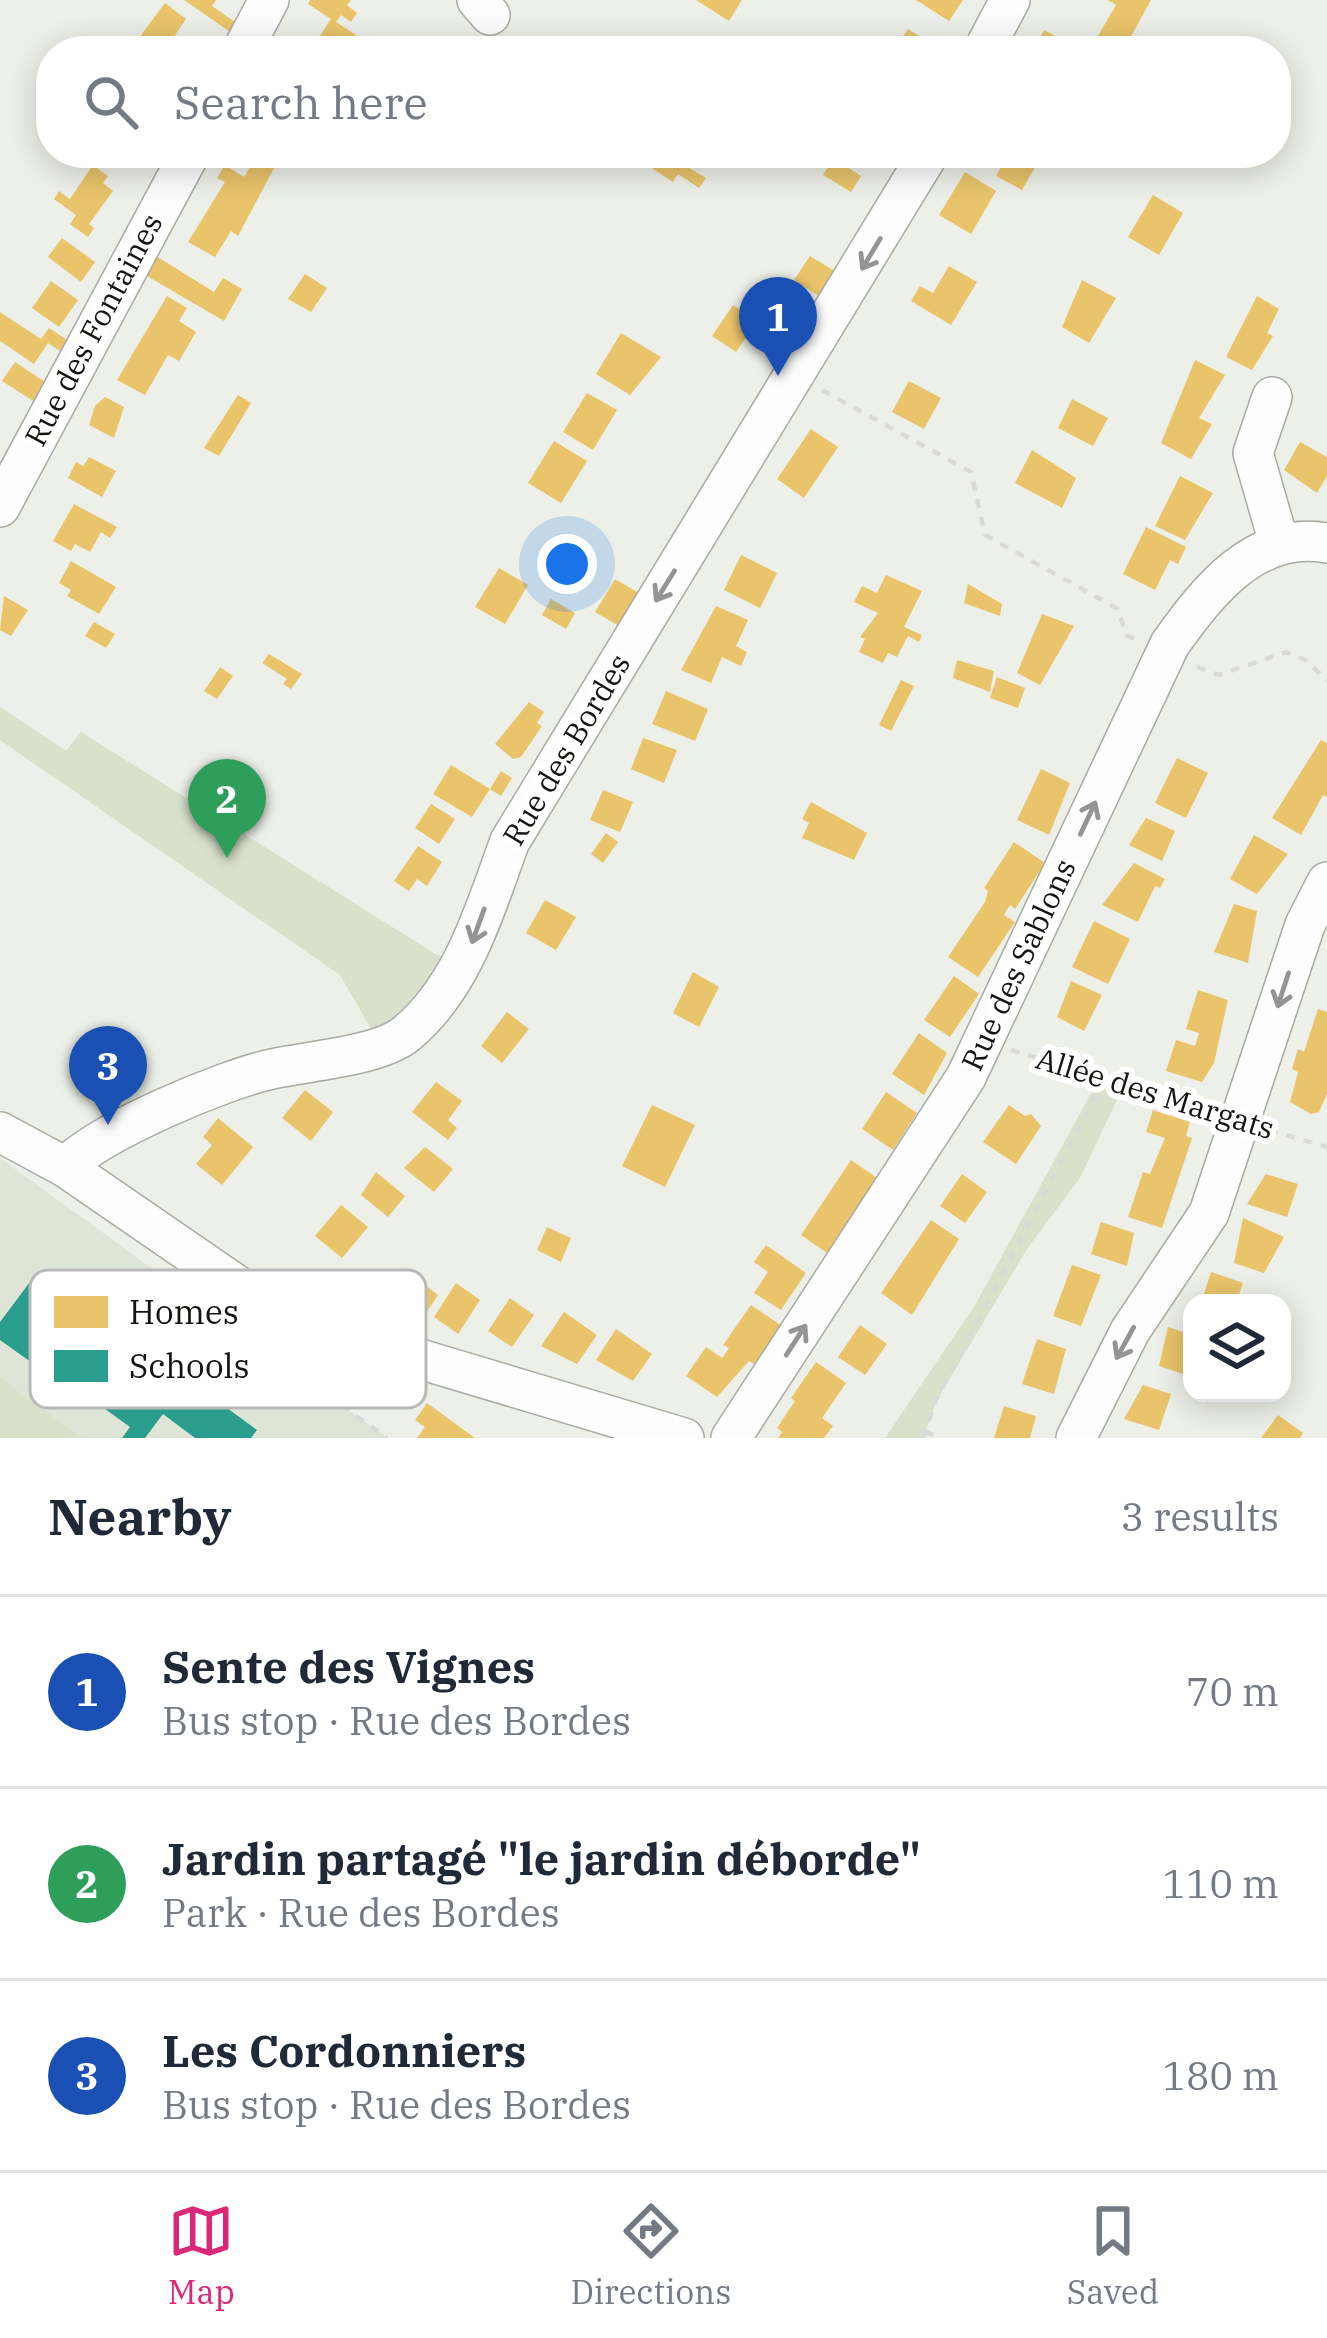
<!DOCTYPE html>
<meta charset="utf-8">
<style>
body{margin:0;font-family:"IBM Plex Serif",serif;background:#f6f6f7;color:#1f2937}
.controls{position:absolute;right:36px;bottom:36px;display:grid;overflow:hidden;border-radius:24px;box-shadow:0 6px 30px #0003}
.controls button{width:108px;height:108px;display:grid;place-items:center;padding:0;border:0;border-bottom:3px solid #e0e1e3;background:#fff;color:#1f2937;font:60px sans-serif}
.you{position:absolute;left:567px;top:564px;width:42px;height:42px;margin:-30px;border:9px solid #fff;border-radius:50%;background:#1a73e8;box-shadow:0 0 0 18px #1a73e833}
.badge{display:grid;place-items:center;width:78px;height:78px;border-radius:50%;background:#db2777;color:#fff;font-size:39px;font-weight:700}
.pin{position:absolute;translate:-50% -99px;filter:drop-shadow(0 3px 6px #0008)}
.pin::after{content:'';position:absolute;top:63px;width:42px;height:36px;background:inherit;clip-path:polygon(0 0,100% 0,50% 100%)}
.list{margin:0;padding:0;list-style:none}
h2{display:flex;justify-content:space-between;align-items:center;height:156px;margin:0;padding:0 48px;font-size:51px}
h2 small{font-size:39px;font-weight:400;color:#747a83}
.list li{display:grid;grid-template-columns:78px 1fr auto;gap:36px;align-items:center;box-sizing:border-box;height:192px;padding:0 48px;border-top:3px solid #e0e1e3}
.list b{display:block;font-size:45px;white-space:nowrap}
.list p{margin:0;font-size:39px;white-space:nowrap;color:#747a83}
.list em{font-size:39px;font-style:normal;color:#747a83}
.icon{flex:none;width:66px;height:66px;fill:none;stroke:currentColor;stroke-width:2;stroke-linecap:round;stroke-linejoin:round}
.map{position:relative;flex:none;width:1327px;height:1438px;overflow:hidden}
.search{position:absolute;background:#fff;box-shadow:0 6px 30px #0003;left:36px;right:36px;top:36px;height:132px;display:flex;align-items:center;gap:30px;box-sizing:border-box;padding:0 42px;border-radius:48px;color:#747a83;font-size:45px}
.sheet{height:732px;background:#fff}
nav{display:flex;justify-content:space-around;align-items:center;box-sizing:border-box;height:168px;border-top:3px solid #e0e1e3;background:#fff;font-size:33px;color:#747a83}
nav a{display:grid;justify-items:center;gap:6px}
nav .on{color:#db2777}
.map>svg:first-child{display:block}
.built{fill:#dfe5d6}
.green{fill:#d9e1cb}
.homes{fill:#e9c46a}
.schools{fill:#2a9d8f}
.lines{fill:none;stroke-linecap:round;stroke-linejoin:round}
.minor-casing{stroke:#a8aba4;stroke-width:42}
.path{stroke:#d9dad7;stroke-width:4.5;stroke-dasharray:9 9;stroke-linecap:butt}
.minor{stroke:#fcfdfc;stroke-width:39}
.oneway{stroke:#939592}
.labels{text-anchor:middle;stroke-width:12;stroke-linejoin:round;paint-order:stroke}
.street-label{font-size:30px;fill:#131510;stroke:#fff}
.key{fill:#fff;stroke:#b8b9b7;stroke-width:3}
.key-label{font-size:33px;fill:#131510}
</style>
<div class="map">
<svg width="1327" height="1438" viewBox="0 0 1327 1438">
<rect width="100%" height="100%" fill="#edf0e8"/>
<path class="built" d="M0,1158L270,1354L388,1438H0Z"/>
<g class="green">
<path d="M0,707L66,751L81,732L445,960L405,1011L374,1034L340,975L0,740Z"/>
<path d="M1100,1077L1124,1085L1080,1178L1027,1249L937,1400L923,1438H885L975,1305Z"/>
<path d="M0,1378L82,1438H0Z"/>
</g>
<g class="homes">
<path d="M184,0H216L212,6L235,22L230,32Z"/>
<path d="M310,0H351L347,5L357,13L351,22L341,15L336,22L356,35L345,51H310L331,19L308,4Z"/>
<path d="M696,0H742L729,21Z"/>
<path d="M916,0H963L949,21Z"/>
<path d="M1108,0H1151L1123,51L1095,41L1116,5Z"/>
<path d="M165,3L186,19L175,35L186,44L181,51H129Z"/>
<path d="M908,29L942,51H893Z"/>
<path d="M1044,30L1070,44L1065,51H1033Z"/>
<path d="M259,153H282L238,236L231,231L215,257L188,242L225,182L217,178L225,165L244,177Z"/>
<path d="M664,153L706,178L699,188L678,174L673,182L653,169Z"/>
<path d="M1009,153L1042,155L1022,190L996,176Z"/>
<path d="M833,158L861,176L851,192L823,175Z"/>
<path d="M93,165L108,176L103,183L113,191L89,224L94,228L88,237L70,224L76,215L54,199L59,191L70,199Z"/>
<path d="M965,172L996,191L971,234L939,215Z"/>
<path d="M1153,195L1183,213L1159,255L1128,237Z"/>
<path d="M62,238L95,262L81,282L48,257Z"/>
<path d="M151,253L214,292L223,278L242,289L224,321L142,273Z"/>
<path d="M810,256L838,273L822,298L794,280Z"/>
<path d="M949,266L977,282L951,325L911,301L920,286L933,293Z"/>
<path d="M305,274L327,288L311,312L288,299Z"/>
<path d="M1082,280L1116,298L1089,343L1062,327Z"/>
<path d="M51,281L78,300L59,327L32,308Z"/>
<path d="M167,296L187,308L179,321L196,332L179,361L168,355L145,395L117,380Z"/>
<path d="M1257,296L1279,309L1267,333L1273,336L1252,370L1226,357Z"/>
<path d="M733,305L757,321L736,352L712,336Z"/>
<path d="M0,312L41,339L49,328L70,342L64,354L48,343L34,364L0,341Z"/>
<path d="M621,333L661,357L630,395L596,374Z"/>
<path d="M1195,360L1225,375L1199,418L1212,424L1191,459L1161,443Z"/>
<path d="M15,362L48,384L38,404L2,381Z"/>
<path d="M909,381L941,398L924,429L892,412Z"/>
<path d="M587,393L617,410L593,450L563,432Z"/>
<path d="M238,395L251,403L219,456L204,448Z"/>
<path d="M105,397L124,407L114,438L89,425L95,406Z"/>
<path d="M1072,399L1108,418L1093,446L1058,428Z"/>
<path d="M811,429L838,447L804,498L777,479Z"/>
<path d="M554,441L587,461L561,503L528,483Z"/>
<path d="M1300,442L1327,457V476L1317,493L1284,470Z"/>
<path d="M1032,450L1076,478L1062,508L1015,483Z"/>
<path d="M89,457L116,471L102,497L68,478L76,462L83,466Z"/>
<path d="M1180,476L1213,493L1185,540L1155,526Z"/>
<path d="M74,504L117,527L110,538L101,532L90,552L75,544L71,551L53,541Z"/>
<path d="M1146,527L1186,547L1178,564L1170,560L1155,590L1123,574Z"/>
<path d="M741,555L777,573L760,608L724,590Z"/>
<path d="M71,561L116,587L99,614L67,596L71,590L59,583Z"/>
<path d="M499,568L528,585L505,624L475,607Z"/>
<path d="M886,575L922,591L904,627L922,635L919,642L908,636L897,657L888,653L883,663L859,652L865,639L860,637L878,613L854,602L862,586L877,593Z"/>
<path d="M615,579L639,593L619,626L595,612Z"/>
<path d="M968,584L1002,604L1000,616L964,603Z"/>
<path d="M4,596L28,610L11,636L0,630Z"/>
<path d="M551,599L575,613L566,629L542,615Z"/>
<path d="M716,606L748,620L736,646L747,652L741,666L722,657L711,683L681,670Z"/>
<path d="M1042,614L1074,626L1040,685L1017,673Z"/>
<path d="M94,622L115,634L106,648L85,636Z"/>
<path d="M269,654L302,674L291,689L283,684L287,679L262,663Z"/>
<path d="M957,660L994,671L990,692L953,678Z"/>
<path d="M220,667L233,676L217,699L204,691Z"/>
<path d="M997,677L1025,688L1018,708L990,698Z"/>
<path d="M901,680L914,686L891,731L879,725Z"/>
<path d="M666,691L708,709L695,741L652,724Z"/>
<path d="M529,702L544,712L537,723L542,726L521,757L513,759L495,744Z"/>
<path d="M643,738L677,750L664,783L631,769Z"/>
<path d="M1321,740L1327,743V797L1323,795L1301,835L1272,818Z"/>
<path d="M1177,758L1208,773L1186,818L1155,803Z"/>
<path d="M451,765L490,789L501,771L512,778L501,796L490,789L472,817L433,794Z"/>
<path d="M1041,769L1070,783L1049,835L1017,820Z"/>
<path d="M603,790L633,802L620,832L590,820Z"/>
<path d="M811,802L867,833L854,860L802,838L809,823L802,819Z"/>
<path d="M431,804L455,819L439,844L415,828Z"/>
<path d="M1146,818L1175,831L1162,861L1129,845Z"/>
<path d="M606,833L618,842L603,863L591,854Z"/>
<path d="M1254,835L1288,854L1257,894L1230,879Z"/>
<path d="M1014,842L1045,863L1015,909L1010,905L1004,915L1015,922L978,977L948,957L985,902L988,891L984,888Z"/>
<path d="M418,846L442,862L427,886L417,879L409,891L394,881Z"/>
<path d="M1134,863L1165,879L1160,888L1155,886L1138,922L1102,905Z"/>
<path d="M545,900L576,917L556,950L526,933Z"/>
<path d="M1234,904L1257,911L1248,963L1214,952Z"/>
<path d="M1094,921L1130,939L1108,984L1072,967Z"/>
<path d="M693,972L719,987L699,1027L673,1013Z"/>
<path d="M954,976L979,994L950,1037L924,1020Z"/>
<path d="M1071,981L1102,995L1084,1031L1057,1017Z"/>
<path d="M1198,990L1228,1000L1214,1063L1202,1082L1166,1071L1176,1040L1195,1046L1199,1033L1186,1029Z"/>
<path d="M1318,1009L1327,1012V1094L1319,1112L1311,1114L1290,1102L1298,1072L1292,1069L1298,1049L1304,1052Z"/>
<path d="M507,1012L529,1029L502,1063L481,1046Z"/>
<path d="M919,1033L947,1053L924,1095L892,1074Z"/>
<path d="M436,1082L462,1101L448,1120L457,1128L448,1140L412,1112Z"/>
<path d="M305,1090L333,1112L311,1141L282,1118Z"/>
<path d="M886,1092L917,1113L893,1150L862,1129Z"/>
<path d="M652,1105L695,1125L665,1187L622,1166Z"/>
<path d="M1009,1105L1025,1116L1031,1114L1041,1126L1016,1164L983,1142Z"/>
<path d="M1153,1110L1190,1122L1186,1136L1192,1138L1162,1228L1128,1217L1143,1172L1150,1174L1165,1138L1146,1132Z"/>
<path d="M218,1118L253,1147L222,1185L196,1164L212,1145L203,1137Z"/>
<path d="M425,1147L453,1169L434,1192L404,1168Z"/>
<path d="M851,1160L880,1180L830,1255L801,1235Z"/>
<path d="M376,1172L405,1196L388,1217L361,1195Z"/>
<path d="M962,1174L987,1192L965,1223L940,1206Z"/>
<path d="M1266,1174L1298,1184L1287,1217L1247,1204Z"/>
<path d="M341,1205L368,1227L342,1258L315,1236Z"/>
<path d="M1243,1218L1284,1237L1264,1273L1234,1263Z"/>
<path d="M931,1220L959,1239L912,1315L881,1293Z"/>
<path d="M1101,1222L1134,1233L1127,1266L1091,1254Z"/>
<path d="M547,1227L571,1238L561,1262L537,1250Z"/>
<path d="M766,1245L806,1273L781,1310L754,1293L768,1272L754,1262Z"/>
<path d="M1072,1265L1101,1275L1081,1326L1053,1316Z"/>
<path d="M403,1268L438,1295L419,1324L378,1291Z"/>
<path d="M1211,1272L1243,1283L1236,1303H1201Z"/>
<path d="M456,1283L480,1300L458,1334L434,1317Z"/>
<path d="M510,1298L534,1315L512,1347L488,1331Z"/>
<path d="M751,1305L782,1326L755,1365L749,1361L717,1397L686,1376L706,1347L722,1358L729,1348L723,1345Z"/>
<path d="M564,1312L597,1335L577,1364L541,1346Z"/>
<path d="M860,1325L887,1344L865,1375L838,1357Z"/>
<path d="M1168,1327L1192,1335V1377L1159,1366Z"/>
<path d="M616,1329L652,1354L633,1381L596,1360Z"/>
<path d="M1037,1339L1066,1349L1054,1394L1022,1384Z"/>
<path d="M816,1362L846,1383L822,1418L833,1426L824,1438H778L782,1432L777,1428L795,1401L791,1398Z"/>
<path d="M1143,1385L1171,1394L1159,1430L1124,1419Z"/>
<path d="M427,1403L464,1430L475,1438H417L425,1427L415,1420Z"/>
<path d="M1004,1406L1036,1416L1030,1438H994Z"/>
<path d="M1278,1415L1303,1433L1300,1438H1261Z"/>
</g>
<path class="schools" d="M30,1282L64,1307L73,1295L257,1430L251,1438H195L163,1414L145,1438H122L130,1427L87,1396L98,1382L70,1362L56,1380L0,1340V1322Z"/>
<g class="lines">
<g class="minor-casing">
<g id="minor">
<path d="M477,0L490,15"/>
<path d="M242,51L269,0"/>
<path d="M983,51L1010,0"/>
<path d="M1272,397L1253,453L1279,543"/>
<path d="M0,507L190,153"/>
<path d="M0,1132L65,1167L286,1319L684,1438"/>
<path d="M65,1167C101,1131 222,1080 272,1069C308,1061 379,1056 406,1034C464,986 485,908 510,841L929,153"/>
<path d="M731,1438L966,1077L1170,644C1208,591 1255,530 1327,543"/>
<path d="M1076,1438L1130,1331L1209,1213L1305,925L1327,882"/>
</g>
</g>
<g class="path">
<path d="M822,390L971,472L985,535L1118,609L1126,635L1137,640"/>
<path d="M1197,667L1219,675L1286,652L1305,660L1327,680"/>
<path d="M1011,1050L1207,1110"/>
<path d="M1269,1130L1327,1147"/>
<path d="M310,1361L353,1414L387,1438"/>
<path d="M925,1432L942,1438"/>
<path d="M923,1438L936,1400L1105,1079"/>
</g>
<use href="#minor" class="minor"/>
</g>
<defs><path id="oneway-shaft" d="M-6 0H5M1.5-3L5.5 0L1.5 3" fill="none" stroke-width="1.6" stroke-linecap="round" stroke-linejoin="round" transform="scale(3)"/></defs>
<g class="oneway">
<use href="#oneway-shaft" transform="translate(871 254) rotate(121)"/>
<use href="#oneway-shaft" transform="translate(665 586) rotate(122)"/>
<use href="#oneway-shaft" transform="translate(1088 818) rotate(-65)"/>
<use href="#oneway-shaft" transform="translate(478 926) rotate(110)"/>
<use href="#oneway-shaft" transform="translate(1283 990) rotate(108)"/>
<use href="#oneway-shaft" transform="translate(796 1340) rotate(-57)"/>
<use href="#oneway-shaft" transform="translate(1125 1343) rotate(119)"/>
</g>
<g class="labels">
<g class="street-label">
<text transform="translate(94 330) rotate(-62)" y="10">Rue des Fontaines</text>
<text transform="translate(567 750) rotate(-59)" y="10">Rue des Bordes</text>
<text transform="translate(1019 965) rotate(-65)" y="10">Rue des Sablons</text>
<text transform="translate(1155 1094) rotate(17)" y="10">Allée des Margats</text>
</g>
</g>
<rect x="30" y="1270" width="396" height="138" rx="18" class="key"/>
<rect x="54" y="1296" width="54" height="32" fill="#e9c46a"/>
<rect x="54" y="1350" width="54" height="32" fill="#2a9d8f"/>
<g class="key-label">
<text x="129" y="1324">Homes</text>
<text x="129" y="1378">Schools</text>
</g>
</svg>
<div class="controls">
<button><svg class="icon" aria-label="layers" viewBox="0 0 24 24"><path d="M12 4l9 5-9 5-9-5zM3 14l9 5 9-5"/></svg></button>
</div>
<div class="you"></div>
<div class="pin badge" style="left:778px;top:376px;background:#1a4fb4">1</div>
<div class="pin badge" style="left:227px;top:858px;background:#2e9e5b">2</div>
<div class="pin badge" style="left:108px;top:1125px;background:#1a4fb4">3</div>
<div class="search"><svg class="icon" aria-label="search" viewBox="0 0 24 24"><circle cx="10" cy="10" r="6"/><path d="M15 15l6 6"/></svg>Search here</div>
</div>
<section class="sheet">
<h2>Nearby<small>3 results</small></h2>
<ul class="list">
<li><span class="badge" style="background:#1a4fb4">1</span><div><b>Sente des Vignes</b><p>Bus stop · Rue des Bordes</p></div><em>70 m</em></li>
<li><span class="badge" style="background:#2e9e5b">2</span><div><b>Jardin partagé &quot;le jardin déborde&quot;</b><p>Park · Rue des Bordes</p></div><em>110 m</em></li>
<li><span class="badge" style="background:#1a4fb4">3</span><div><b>Les Cordonniers</b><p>Bus stop · Rue des Bordes</p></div><em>180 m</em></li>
</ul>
</section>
<nav>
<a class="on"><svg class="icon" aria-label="map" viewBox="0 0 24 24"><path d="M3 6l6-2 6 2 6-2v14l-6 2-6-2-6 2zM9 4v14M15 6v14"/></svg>Map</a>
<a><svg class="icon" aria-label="directions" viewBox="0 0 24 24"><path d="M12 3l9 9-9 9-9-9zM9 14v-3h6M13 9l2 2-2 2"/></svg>Directions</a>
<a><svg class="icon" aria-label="saved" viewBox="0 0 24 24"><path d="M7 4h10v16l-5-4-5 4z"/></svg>Saved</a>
</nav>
